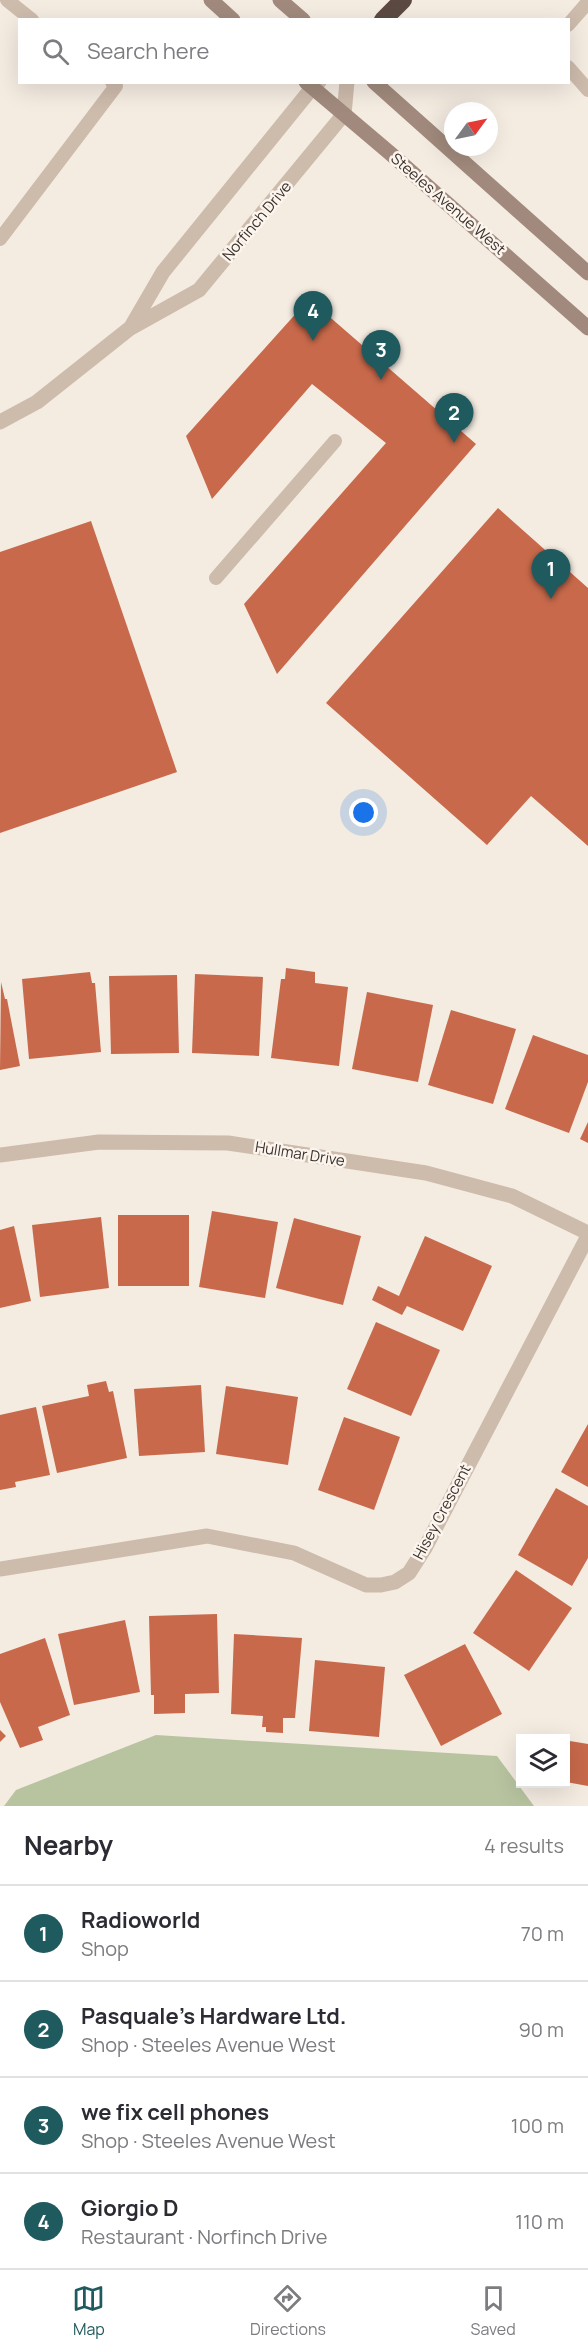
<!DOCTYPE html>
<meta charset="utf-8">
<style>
body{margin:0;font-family:Manrope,sans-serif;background:#f7f7f7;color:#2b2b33}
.controls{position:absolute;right:18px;bottom:18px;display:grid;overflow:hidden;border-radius:0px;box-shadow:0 6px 24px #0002}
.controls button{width:54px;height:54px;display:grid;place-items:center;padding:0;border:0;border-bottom:2px solid #e1e1e2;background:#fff;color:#2b2b33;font:30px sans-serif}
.compass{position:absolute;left:444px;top:102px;width:54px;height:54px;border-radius:50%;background:#fff;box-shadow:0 6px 24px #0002;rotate:57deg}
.you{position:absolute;left:364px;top:813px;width:21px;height:21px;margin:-15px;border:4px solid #fff;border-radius:50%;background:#1a73e8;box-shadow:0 0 0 9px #1a73e833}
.badge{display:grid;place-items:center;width:39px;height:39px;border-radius:50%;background:#1f5a5e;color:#fff;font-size:20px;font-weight:700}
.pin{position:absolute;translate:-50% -50px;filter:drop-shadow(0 2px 3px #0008)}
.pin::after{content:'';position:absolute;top:32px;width:21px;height:18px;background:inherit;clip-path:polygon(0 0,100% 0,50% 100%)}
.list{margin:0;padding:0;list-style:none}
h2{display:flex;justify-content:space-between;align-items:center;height:78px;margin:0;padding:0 24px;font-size:26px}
h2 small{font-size:20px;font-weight:400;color:#7c7c81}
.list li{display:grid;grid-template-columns:39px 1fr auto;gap:18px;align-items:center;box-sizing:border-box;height:96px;padding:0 24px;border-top:2px solid #e1e1e2}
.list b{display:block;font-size:22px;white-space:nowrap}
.list p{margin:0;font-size:20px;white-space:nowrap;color:#7c7c81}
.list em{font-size:20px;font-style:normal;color:#7c7c81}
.icon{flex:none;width:33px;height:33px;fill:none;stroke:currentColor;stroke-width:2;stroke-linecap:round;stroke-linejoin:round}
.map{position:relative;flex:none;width:588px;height:1806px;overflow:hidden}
.search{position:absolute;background:#fff;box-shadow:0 6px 24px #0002;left:18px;right:18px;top:18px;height:66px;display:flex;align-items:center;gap:15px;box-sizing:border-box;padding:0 21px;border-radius:0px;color:#7c7c81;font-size:22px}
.sheet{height:462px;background:#fff}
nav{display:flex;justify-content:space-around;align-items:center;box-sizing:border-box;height:84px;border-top:2px solid #e1e1e2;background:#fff;font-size:16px;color:#7c7c81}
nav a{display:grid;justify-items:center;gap:3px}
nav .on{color:#1f5a5e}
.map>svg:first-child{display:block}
.green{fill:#b8c4a0}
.building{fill:#c8694b}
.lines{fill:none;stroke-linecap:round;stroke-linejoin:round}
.service{stroke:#cdbbac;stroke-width:14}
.minor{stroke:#cdbbac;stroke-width:15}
.tertiary{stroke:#cdbbac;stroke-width:15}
.secondary{stroke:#a18a7d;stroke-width:15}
.motorway{stroke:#5c4a42;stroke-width:18}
.labels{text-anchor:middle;stroke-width:5;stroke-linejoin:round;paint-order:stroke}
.street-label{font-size:15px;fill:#3b302b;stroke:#fbf5ee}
</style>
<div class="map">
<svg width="588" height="1806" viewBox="0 0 588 1806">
<rect width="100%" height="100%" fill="#f4ebe1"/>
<path class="green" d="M156,1735L497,1756L534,1806H4L16,1790Z"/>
<g class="building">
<path d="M309,299L476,444L277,674L244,604L386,443L312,384L212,499L186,436Z"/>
<path d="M498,508L588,588V846L531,796L487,845L326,703Z"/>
<path d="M91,521L177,772L0,833V552Z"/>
<path d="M286,968L315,972V983L348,987L339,1066L271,1058L281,979H285Z"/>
<path d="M90,972L92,983H95L101,1052L29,1059L22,979Z"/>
<path d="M195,974L263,977L259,1056L192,1053Z"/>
<path d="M177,975L179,1053L111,1054L109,976Z"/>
<path d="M1,982L5,999H7L20,1066L0,1070Z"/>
<path d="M367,992L433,1005L418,1082L352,1069Z"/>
<path d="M451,1010L516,1029L493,1104L428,1085Z"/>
<path d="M533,1035L588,1055V1082L569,1133L505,1109Z"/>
<path d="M588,1122V1143L580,1139Z"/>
<path d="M212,1211L278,1222L265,1298L199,1287Z"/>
<rect x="118" y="1215" width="71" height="71"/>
<path d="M101,1217L109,1288L40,1297L32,1225Z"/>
<path d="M294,1218L361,1236L343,1305L276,1288Z"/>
<path d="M14,1226L31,1301L0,1308V1230Z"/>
<path d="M425,1236L492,1266L463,1331L407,1306L402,1315L372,1300L378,1286L399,1296Z"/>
<path d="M376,1322L440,1350L411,1416L347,1389Z"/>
<path d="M106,1381L109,1392L113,1391L127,1458L57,1473L42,1406L89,1396L87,1385Z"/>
<path d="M201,1385L205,1452L139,1456L134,1389Z"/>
<path d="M226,1386L298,1397L288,1465L216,1454Z"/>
<path d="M36,1407L50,1475L15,1482L16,1487L0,1490V1415Z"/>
<path d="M344,1417L400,1437L374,1510L318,1490Z"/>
<path d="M588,1424V1487L561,1472Z"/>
<path d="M556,1488L588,1506V1558L572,1586L518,1555Z"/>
<path d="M516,1570L572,1608L529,1671L473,1633Z"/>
<path d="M217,1614L219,1693L185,1694V1713L154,1714V1695H151L149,1616Z"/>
<path d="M125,1620L140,1692L74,1705L58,1634Z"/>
<path d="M234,1634L302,1638L295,1718H283V1733L266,1732V1727H262L263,1716L231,1714Z"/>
<path d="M45,1638L70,1715L38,1727L43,1740L20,1748L0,1702V1654Z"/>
<path d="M465,1644L502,1714L441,1746L404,1675Z"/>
<path d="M315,1660L385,1667L379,1737L309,1731Z"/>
<path d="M0,1730L6,1736L0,1742Z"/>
<path d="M570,1741L588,1744V1786L566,1782Z"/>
</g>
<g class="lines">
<g class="service">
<path d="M7,0L32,20"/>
<path d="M568,25L588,2"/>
<path d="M568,67L588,90"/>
<path d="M0,239L116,86L112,82"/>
<path d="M216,578L335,441"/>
</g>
<path class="minor" d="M0,1569L207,1536L294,1553L366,1585H381L395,1582L409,1573L425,1548L588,1236"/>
<g class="tertiary">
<path d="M131,327L163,272L312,88L319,82"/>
<path d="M0,422L37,402L129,329L199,290L344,114L347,82"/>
<path d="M0,1155L99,1142L228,1143L426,1173L512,1196L588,1233"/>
</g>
<g class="secondary">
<path d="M211,0L233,20"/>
<path d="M280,0L303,20"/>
<path d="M306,82L391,154L588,328"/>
<path d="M374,82L588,273"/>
</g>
<path class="motorway" d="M383,20L403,0"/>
</g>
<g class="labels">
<g class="street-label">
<text transform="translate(448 204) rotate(41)" y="5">Steeles Avenue West</text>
<text transform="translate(257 221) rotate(-50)" y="5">Norfinch Drive</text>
<text transform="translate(300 1154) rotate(9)" y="5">Hullmar Drive</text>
<text transform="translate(442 1512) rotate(-62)" y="5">Hisey Crescent</text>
</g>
</g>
</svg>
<div class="controls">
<button><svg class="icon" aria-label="layers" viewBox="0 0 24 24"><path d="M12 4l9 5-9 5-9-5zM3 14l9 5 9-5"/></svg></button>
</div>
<svg class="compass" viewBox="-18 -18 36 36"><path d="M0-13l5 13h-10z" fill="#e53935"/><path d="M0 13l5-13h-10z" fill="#7c7c81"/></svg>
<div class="you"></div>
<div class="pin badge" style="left:551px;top:599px">1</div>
<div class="pin badge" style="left:454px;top:443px">2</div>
<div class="pin badge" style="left:381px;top:380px">3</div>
<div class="pin badge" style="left:313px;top:341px">4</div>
<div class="search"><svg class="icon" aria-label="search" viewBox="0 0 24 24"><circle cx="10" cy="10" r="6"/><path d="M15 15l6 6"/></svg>Search here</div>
</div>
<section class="sheet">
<h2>Nearby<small>4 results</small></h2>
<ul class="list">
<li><span class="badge">1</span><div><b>Radioworld</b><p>Shop</p></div><em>70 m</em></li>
<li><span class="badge">2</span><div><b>Pasquale's Hardware Ltd.</b><p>Shop · Steeles Avenue West</p></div><em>90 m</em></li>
<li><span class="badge">3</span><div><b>we fix cell phones</b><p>Shop · Steeles Avenue West</p></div><em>100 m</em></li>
<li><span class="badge">4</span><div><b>Giorgio D</b><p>Restaurant · Norfinch Drive</p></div><em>110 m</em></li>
</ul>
</section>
<nav>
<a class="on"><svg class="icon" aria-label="map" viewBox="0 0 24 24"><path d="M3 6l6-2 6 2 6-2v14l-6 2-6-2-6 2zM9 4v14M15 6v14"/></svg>Map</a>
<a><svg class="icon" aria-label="directions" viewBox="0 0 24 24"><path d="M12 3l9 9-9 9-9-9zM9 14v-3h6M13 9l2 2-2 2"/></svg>Directions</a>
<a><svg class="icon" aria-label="saved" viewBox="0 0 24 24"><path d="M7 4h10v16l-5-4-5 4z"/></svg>Saved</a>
</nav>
